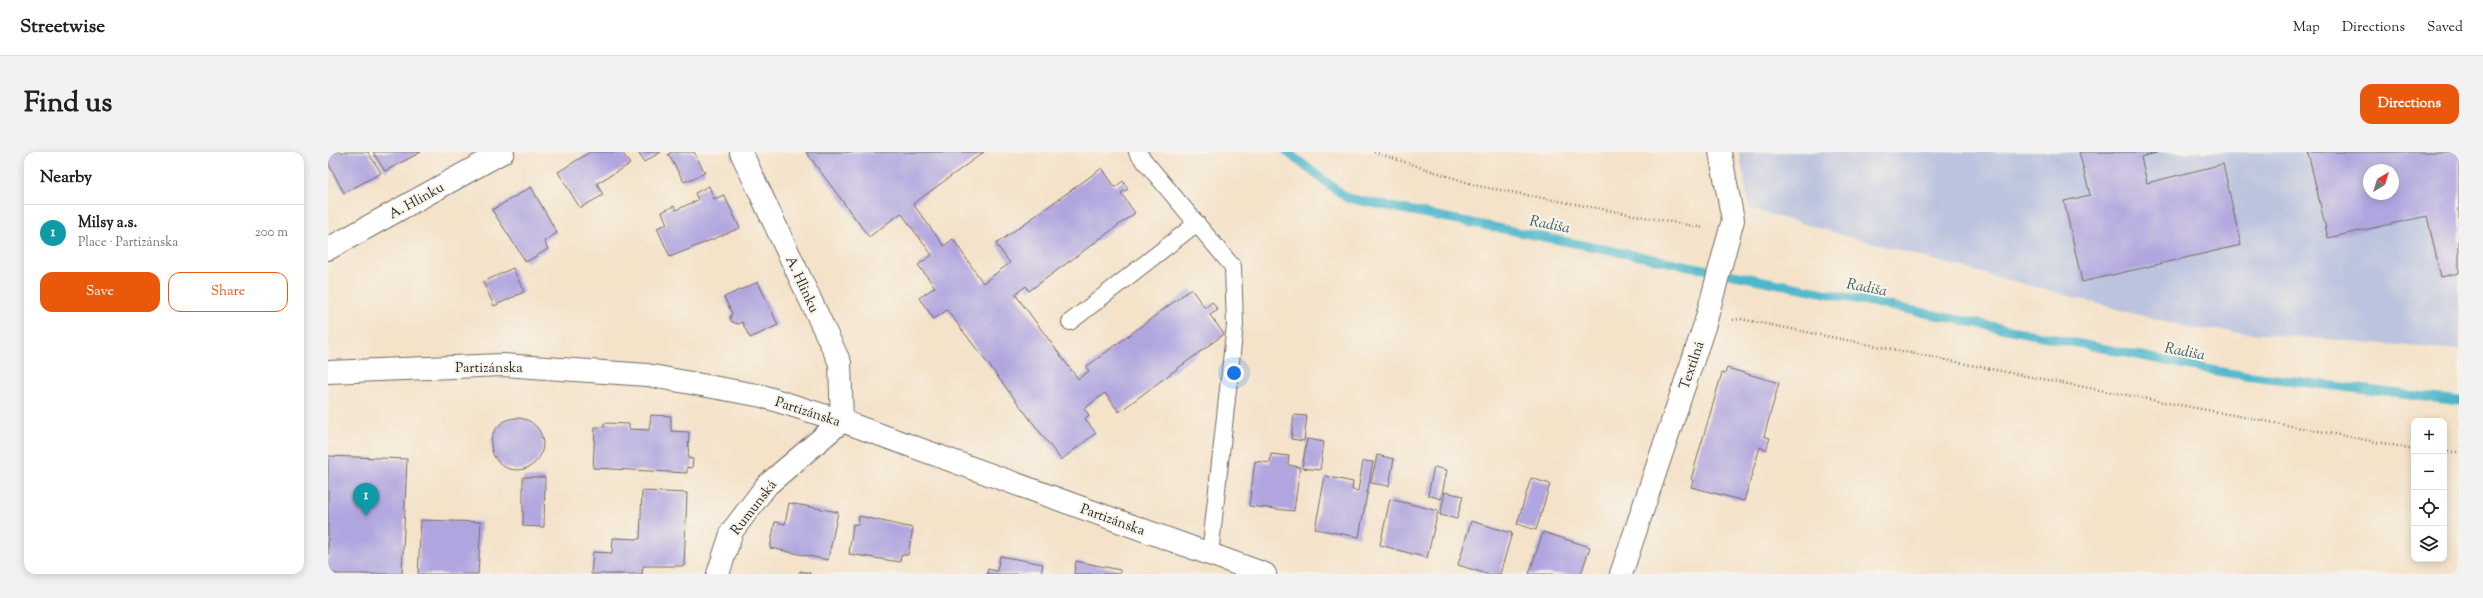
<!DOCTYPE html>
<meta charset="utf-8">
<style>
body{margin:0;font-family:"Sorts Mill Goudy",serif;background:#f2f2f2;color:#202124}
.controls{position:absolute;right:12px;bottom:12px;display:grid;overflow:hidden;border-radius:8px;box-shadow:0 2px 10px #0003}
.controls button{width:36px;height:36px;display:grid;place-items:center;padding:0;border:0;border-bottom:1px solid #e0e0e0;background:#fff;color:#202124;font:20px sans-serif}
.compass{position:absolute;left:2035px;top:12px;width:36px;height:36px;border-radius:50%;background:#fff;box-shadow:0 2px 10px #0003;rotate:38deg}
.you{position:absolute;left:906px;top:221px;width:14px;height:14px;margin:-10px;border:3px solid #fff;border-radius:50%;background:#1a73e8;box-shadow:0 0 0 6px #1a73e833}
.badge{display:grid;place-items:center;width:26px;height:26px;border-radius:50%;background:#ea580c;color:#fff;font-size:13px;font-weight:700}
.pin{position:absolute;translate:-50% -33px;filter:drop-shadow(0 1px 2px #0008)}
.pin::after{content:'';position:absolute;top:21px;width:14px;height:12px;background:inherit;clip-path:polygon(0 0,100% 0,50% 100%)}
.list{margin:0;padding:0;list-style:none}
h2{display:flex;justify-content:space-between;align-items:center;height:52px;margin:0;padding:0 16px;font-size:17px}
h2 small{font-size:13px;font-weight:400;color:#757577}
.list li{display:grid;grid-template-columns:26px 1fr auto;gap:12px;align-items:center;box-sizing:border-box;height:56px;padding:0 16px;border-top:1px solid #e0e0e0}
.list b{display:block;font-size:15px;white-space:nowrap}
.list p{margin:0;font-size:13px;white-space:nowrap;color:#757577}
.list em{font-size:13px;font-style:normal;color:#757577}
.actions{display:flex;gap:8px;padding:12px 16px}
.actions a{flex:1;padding:9px 0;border:1px solid #ea580c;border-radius:12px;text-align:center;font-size:14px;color:#ea580c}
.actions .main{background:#ea580c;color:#fff}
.icon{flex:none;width:22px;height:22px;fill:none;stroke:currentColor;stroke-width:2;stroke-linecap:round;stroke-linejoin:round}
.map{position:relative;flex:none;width:2131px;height:422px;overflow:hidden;border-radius:12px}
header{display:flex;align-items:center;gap:24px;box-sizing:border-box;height:56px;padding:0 20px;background:#fff;border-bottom:1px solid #e0e0e0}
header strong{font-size:19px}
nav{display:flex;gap:22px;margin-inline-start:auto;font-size:14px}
.intro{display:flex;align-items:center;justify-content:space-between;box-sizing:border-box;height:96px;padding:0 24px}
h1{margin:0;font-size:28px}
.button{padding:10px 18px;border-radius:12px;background:#ea580c;color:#fff;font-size:14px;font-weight:700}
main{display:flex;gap:24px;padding:0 24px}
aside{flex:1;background:#fff;border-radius:12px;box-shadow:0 2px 10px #0003}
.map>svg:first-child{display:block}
.industrial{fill:#bbc3de;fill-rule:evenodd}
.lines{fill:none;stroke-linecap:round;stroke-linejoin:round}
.stream{stroke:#4db6cb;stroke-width:9}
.building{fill:#b0a5df;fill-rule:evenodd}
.lane-casing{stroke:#716b62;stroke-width:18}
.street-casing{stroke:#716b62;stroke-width:24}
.secondary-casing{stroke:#716b62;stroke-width:24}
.path{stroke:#716b62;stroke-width:2.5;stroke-dasharray:1 3;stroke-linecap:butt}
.lane{stroke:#fff;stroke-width:16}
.street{stroke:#fff;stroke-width:22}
.secondary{stroke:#fff;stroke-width:22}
.labels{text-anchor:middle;stroke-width:4;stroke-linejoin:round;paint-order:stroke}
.street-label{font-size:14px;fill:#2b2b2b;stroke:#f7f3e8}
.water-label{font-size:15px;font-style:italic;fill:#375c63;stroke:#f7f3e8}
</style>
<header>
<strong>Streetwise</strong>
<nav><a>Map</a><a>Directions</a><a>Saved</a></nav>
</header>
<div class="intro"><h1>Find us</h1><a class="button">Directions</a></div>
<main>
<aside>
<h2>Nearby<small></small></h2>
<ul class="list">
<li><span class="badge" style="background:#0f9aa8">1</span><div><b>Milsy a.s.</b><p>Place · Partizánska</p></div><em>200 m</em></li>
</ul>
<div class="actions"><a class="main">Save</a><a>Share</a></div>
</aside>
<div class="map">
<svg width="2131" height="422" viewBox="0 0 2131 422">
<rect width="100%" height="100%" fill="#f7f3e8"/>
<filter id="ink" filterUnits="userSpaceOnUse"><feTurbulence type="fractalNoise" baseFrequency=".025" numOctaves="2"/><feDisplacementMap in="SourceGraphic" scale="8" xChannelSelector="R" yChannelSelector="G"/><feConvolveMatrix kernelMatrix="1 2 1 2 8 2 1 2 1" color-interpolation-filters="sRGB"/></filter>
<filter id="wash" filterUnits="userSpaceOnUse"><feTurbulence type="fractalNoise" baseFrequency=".012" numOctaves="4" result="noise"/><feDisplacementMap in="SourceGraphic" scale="16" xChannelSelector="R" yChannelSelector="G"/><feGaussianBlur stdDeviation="0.9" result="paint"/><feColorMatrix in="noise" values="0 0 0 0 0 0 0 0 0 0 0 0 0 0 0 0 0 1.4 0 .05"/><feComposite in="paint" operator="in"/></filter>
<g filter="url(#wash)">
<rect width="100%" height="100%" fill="#f4e2c9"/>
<path class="industrial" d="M1411,0H2131V198L1861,176L1594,105L1422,57ZM2041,18H2065V42H2041Z"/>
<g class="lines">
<path class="stream" d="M959,0L1019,46L1899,221L2131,249"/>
</g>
<g id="blocks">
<g class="building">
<path d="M0,0H40L53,21L16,41L0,11Z"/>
<path d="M45,0H93L57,19Z"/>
<path d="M262,0H294L302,12L269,31L275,43L252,56L230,20Z"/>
<path d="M310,0H333L316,10Z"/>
<path d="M344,0H366L377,21L356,30L340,2Z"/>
<path d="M478,0H656L585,52L616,94L625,87L655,131L682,111L668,92L774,16L787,35L795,29L800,37L793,41L807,61L701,139L698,134L687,142L750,227L761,219L758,215L863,137L877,156L884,150L890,158L882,163L896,182L791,260L777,241L756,257L761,263L757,267L768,281L733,308L619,158L606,167L591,146L607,135L590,113L604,103L573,61L541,85Z"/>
<path d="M1751,0H1832L1813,5L1819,31L1895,12L1913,93L1754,130L1736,49L1762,43Z"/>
<path d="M1980,0H2131V121L2113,125L2099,64L2000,86ZM2041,18H2065V42H2041Z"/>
<path d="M381,34L386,47L396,43L412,76L342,105L329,76L339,72L334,60L346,54L348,58L370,48L367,41Z"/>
<path d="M203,35L229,81L216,89L220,97L198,110L164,58Z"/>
<path d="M185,116L196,140L166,154L155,130Z"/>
<path d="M430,130L450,173L422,186L414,170L410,172L404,170L402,166L404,161L396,145Z"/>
<path d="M1399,216L1451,231L1436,284L1442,286L1438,298L1432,295L1416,349L1363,335L1365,329L1363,327L1394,221L1397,222Z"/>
<path d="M323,263L343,264V279L361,280L360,306L365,307L364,316L359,315V321L265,316L267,275H276V271L301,272V277L321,278Z"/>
<path d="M966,263L979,264L976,289L963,287Z"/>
<circle cx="189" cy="292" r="26"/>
<path d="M979,287L996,290L992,318L974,316Z"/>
<path d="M943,302L961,304L960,313L972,315L966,359L921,354L927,309L942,311Z"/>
<path d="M1049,303L1066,307L1061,334L1043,331Z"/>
<path d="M0,304L79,307L74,422H0Z"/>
<path d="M1035,309L1045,310L1031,385L987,377L997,324L1025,330L1024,338L1030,339Z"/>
<path d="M1106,315L1119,318L1113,347L1100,343Z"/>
<path d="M195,325H217L216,375L195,374Z"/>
<path d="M1203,326L1222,332L1208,378L1189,372Z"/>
<path d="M314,339L359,341L356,414H315L314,422H263L265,400L284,401L285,386L312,387Z"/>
<path d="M1117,340L1135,344L1129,367L1112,363Z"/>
<path d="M1062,347L1110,359L1099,406L1052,393Z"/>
<path d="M461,351L510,360L500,408L442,396L447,370L457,372Z"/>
<path d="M531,364L585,376L580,403H573L572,410L521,402L525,372L530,373Z"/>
<path d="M93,368L153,370L150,422H90Z"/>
<path d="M1143,369L1184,381L1172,422H1159L1130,413Z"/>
<path d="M1215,380L1262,395L1253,422H1201Z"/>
<path d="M672,404L715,412L713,422H659L660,417L669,419Z"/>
<path d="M748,409L792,418V422H746Z"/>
<path d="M472,419L482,421V422H472Z"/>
</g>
</g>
</g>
<g filter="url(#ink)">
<use href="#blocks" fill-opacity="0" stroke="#716b62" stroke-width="1"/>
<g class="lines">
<g class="lane-casing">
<g id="lane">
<path d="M809,0L905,115L907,173L882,402"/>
<path d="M742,170L869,71"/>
</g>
</g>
<g class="street-casing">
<g id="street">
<path d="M0,97L175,0"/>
<path d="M390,422L404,379L439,333L514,269L512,211L413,0"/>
<path d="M1293,422L1377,172L1405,68L1392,0"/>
</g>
</g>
<g class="secondary-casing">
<path id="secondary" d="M0,220L175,213L319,223L434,244L514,269L937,422"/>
</g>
<g class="path">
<path d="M1046,0L1150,34L1376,76"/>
<path d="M1405,168L1413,167L1708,226L2086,297"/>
<path d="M2116,300H2131"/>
</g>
<use href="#lane" class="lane"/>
<use href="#street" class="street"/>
<use href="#secondary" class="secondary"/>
</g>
</g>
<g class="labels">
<g class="street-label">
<text transform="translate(88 48) rotate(-29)" y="5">A. Hlinku</text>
<text transform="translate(475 132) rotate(65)" y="5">A. Hlinku</text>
<text transform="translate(1363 213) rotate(-71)" y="5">Textilná</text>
<text x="161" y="220">Partizánska</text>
<text transform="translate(480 259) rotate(18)" y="5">Partizánska</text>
<text transform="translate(425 355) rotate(-52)" y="5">Rumunská</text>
<text transform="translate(785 367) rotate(20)" y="5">Partizánska</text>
</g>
<g class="water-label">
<text transform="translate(1222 72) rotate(11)" y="5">Radiša</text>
<text transform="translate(1539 135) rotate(11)" y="5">Radiša</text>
<text transform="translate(1857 199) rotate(11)" y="5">Radiša</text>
</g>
</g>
</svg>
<div class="controls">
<button>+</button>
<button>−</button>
<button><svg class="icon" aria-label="locate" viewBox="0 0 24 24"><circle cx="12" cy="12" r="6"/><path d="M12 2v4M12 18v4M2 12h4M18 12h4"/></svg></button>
<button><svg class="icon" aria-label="layers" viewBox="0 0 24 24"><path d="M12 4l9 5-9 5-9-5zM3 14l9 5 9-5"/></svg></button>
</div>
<svg class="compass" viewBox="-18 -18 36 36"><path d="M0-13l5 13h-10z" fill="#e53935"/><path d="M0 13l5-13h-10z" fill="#757577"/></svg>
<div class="you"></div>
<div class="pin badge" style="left:38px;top:364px;background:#0f9aa8">1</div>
</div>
</main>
